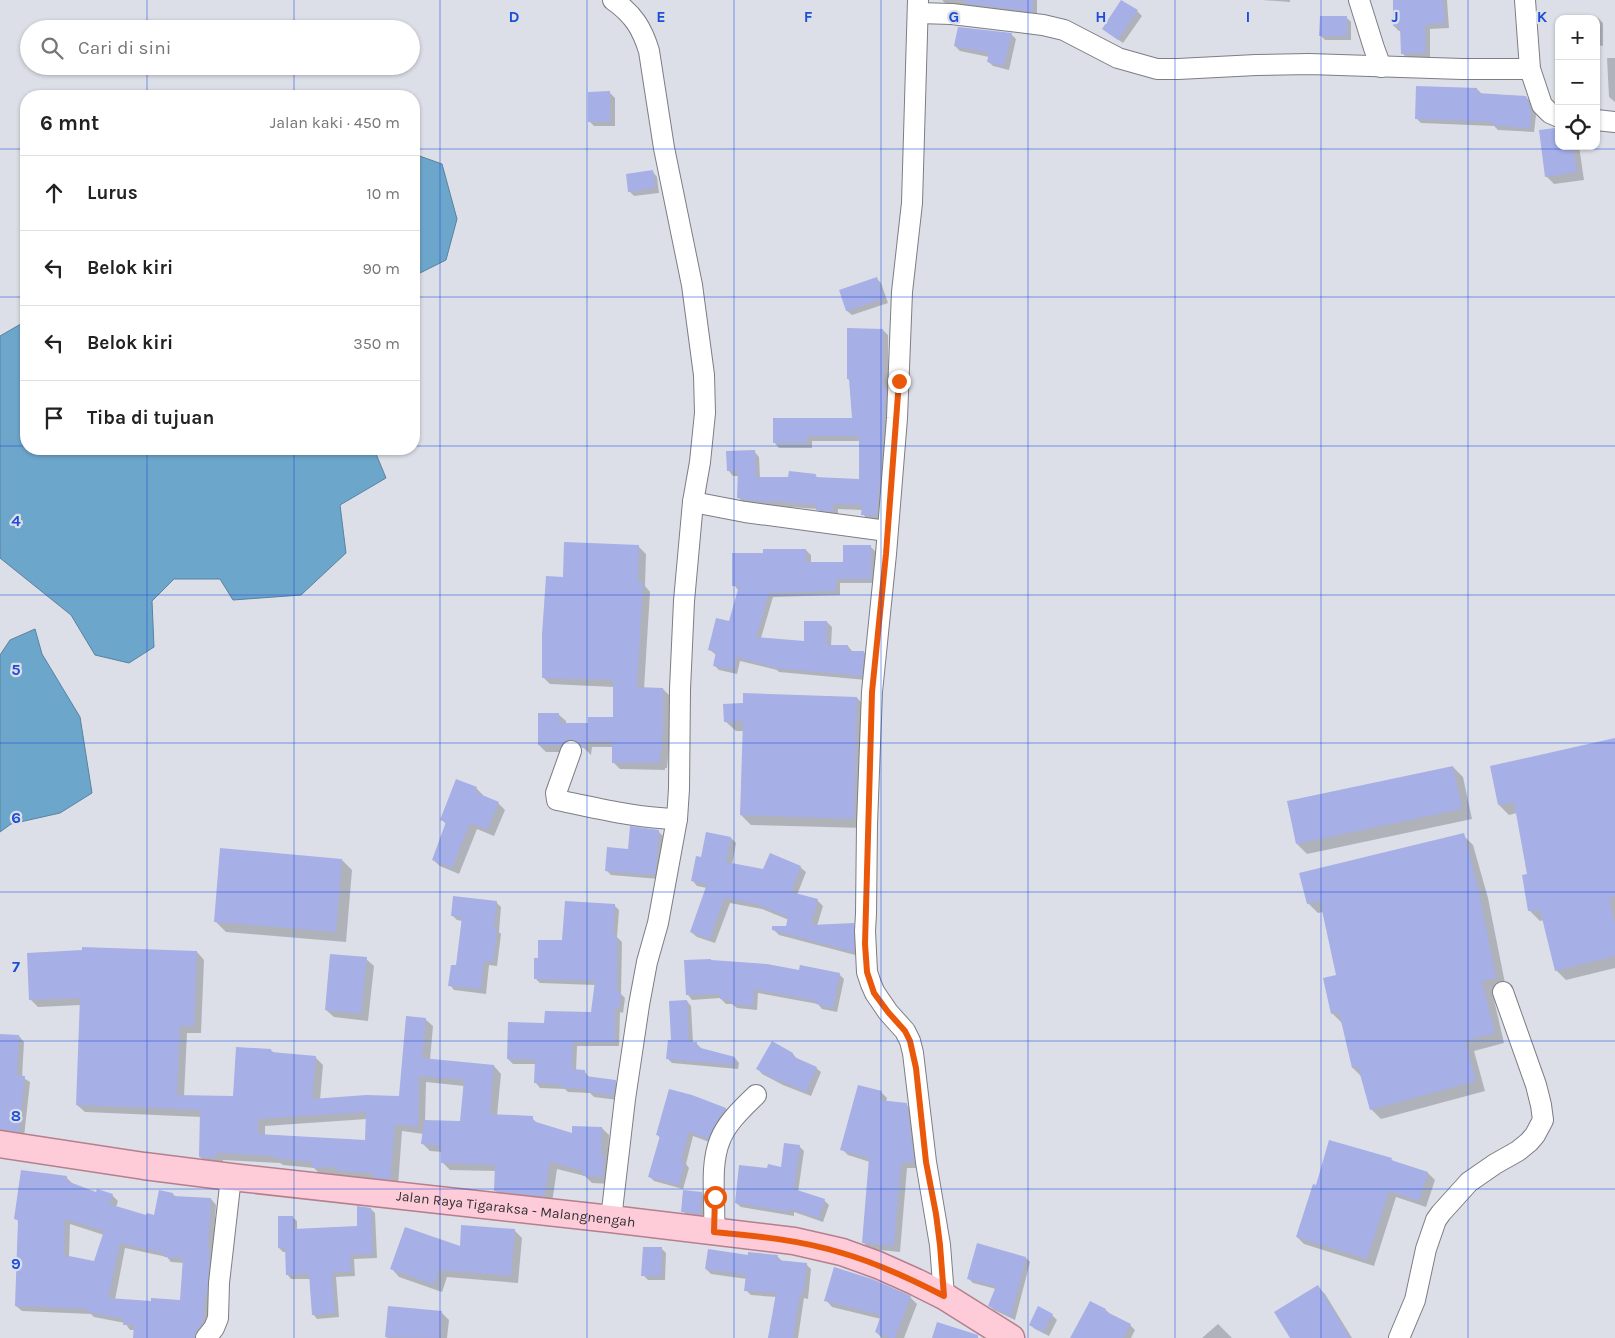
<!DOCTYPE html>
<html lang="id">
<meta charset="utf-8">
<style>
body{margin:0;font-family:Karla,sans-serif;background:#f6f6f6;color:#222}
.controls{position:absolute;right:15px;top:15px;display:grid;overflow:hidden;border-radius:10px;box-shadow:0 1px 4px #0004}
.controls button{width:45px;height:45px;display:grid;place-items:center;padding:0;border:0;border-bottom:1px solid #e0e0e0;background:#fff;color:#222;font:25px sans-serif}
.stop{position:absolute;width:15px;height:15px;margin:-11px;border:4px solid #ea580c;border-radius:50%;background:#fff}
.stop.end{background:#ea580c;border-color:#fff;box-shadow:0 1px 5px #0008}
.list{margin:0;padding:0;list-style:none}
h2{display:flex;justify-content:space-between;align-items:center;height:65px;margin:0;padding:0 20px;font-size:21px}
h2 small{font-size:16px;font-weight:400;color:#767676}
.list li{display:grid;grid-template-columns:32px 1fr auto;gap:15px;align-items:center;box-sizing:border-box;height:75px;padding:0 20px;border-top:1px solid #e0e0e0}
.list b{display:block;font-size:19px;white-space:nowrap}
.list em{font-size:16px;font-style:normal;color:#767676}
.icon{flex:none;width:28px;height:28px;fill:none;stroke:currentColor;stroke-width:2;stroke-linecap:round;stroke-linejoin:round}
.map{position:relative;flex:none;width:1615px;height:1338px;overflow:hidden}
.search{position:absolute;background:#fff;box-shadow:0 1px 4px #0004;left:20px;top:20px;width:400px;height:55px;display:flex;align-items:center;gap:12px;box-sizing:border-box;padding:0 18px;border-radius:28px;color:#767676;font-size:19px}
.panel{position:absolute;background:#fff;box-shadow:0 1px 4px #0004;left:20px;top:90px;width:400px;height:365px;border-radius:20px}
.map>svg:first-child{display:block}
.water{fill:#6da6cb;stroke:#5a829d}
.shadow{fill:#0003;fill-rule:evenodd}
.building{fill:#a6afe6;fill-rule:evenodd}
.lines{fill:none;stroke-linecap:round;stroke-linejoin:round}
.minor-casing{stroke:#7c7d85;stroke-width:22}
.major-casing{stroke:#b57f8d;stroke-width:29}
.minor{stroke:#fff;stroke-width:20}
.major{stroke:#feccd8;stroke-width:26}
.route{stroke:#ea580c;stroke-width:6}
.grid{fill:none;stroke:#1d4ed8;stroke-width:1;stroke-opacity:0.55}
.labels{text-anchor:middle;stroke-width:4.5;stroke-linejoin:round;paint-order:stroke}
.street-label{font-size:14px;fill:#2e2f32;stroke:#dddfe8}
.grid-label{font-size:16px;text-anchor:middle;font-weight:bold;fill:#1d4ed8;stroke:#dddfe8;stroke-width:4.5;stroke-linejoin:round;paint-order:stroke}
</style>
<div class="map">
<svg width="1615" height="1338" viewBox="0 0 1615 1338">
<rect width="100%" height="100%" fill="#dddfe8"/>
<g class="water">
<path d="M414,154L442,164L457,219L446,260L414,276Z"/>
<path d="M26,321V449H374L386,478L340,505L346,553L301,595L233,600L220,579H174L152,601L154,647L129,663L95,655L71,615L0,558V336Z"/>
<path d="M35,629L42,654L80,717L92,793L60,813L11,824L0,832V655L10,640Z"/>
</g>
<g class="shadow">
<path d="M942,0H1037V16L945,3Z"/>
<path d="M1262,0H1290V2Z"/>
<path d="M1394,0H1447L1449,28L1430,29V58H1407L1402,53V31H1399L1394,26Z"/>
<path d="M1137,11L1142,16L1123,43L1103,29Z"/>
<path d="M1346,17L1351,22V40H1325L1320,35Z"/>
<path d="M1563,17L1598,18L1603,23V46L1596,45V19H1563Z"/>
<path d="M1011,34L1016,39L1009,70L993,66L988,61L989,57L960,51L955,46Z"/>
<path d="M1607,58H1615V102L1609,97Z"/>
<path d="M1477,89L1482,94L1526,97L1531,102L1536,115L1534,132L1498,130L1494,126L1421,123L1416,118Z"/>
<path d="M610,93L615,98V126H594L589,121Z"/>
<path d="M1559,146H1579L1584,180L1554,184L1546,176Z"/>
<path d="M653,172L657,177L659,193L634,196L629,191Z"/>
<path d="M877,279L881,283L888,303L852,315L847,311L841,291Z"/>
<path d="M883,330L888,335V390L890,393L882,520H868L863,514V510L838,509V516L823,515L818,509L775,506V508L744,503L739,498V476H733L728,470L754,451L759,457L760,478L790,479L815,475L819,479L860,480V441H812V448H779L774,442L853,419L850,381L848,379Z"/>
<path d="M870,546L875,551V583H840V595L773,597L761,638L805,643L827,622L832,627L831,646H848L852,651L864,652L868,657L866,680L779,672L777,670L740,661L737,674L719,670L714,665L716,655L710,650L730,623L739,591L734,585L764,554L806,550L811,555V564L844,563Z"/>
<path d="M639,547L646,554L645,586L650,592L644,689H663L670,696V736L667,768H665V770L620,769L613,762V747H592L591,755L583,747L577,746L568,752H546L539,745L558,714L566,721V724H589L614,718V687L550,684L543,677L564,579Z"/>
<path d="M857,698L867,708L863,828L751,825L741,815L744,731H736L725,721Z"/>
<path d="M1615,740V968L1566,980L1556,970L1544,920L1540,921L1530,911L1528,875L1517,813L1509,815L1499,805Z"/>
<path d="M1453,767L1463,777L1472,819L1307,854L1297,844Z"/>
<path d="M476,788L483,795V797L498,803L505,810L494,836L477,829L459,874L440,866L433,860L447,825L441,819Z"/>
<path d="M658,831L663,836L659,879L611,875L606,870L630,850Z"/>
<path d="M1463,835L1473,845L1488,898L1506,988L1492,991L1504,1043L1474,1051L1485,1091L1381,1119L1371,1109L1362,1077L1353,1068L1342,1023L1332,1013L1337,976L1323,912L1318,913L1308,903Z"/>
<path d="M731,838L736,843L732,865L764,871L800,867L806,872L797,895L817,900L823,906L817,926L853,925L858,930L859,956L779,935L773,929L787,927L789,920L762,909L730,903L715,943L697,937L691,932L707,888L697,886L692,880L702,859Z"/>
<path d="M342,860L352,870L346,942L226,932L215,921Z"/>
<path d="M496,902L501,907L499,932L501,934L497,966L489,965L486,994L454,990L450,985L457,967L462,921L457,920L452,915Z"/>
<path d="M614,905L619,910L617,937L622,942L621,994L625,998L623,1013L620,1012L619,1046H577L576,1071H584L589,1077L615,1081L620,1086L618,1100L594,1097L590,1093L568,1092L565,1089L540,1088L536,1083V1064H513L508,1059L546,1024L592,1013L595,985L540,983L535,978L539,959Z"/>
<path d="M197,952L204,960L201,1033H187L184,1096L234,1097L271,1050L274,1053L315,1057L323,1065L320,1100L400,1097L425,1019L433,1026L430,1060L494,1066L501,1074L497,1116L532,1118L539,1125L573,1134L602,1128L609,1135L608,1161L610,1184L592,1183L585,1176L557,1169L552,1203L503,1198L495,1190L496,1171L450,1170L442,1162L443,1152L430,1151L423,1144L424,1134L402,1131L398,1186L346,1178L342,1175H321L314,1168L283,1165L280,1163L223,1160V1165L208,1164L200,1157L202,1117L85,1112L77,1105L81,1005L38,1007L31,1000ZM426,1082L464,1086L461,1122H425ZM367,1119L366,1142L265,1136V1126Z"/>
<path d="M366,959L374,966L368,1021L334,1017L326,1010Z"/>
<path d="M800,971L839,974L844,979L837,1012L822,1009L818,1004L758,993L757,1010L737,1008L732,1004H726L720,998L692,1000L688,995Z"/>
<path d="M687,1001L691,1006L693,1043L697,1044L701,1048V1050L735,1058L739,1063L738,1069L672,1063L668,1059L672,1041Z"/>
<path d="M0,1035L19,1036L24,1042L22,1077L30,1082L24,1137L0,1134Z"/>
<path d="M772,1043L793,1054L798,1060L816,1068L821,1072L811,1096L783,1085L762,1074L758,1069Z"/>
<path d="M881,1092L887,1098L886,1102L906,1105L913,1111L919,1168H907L900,1252L869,1249L864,1243L870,1162L848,1155L842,1149Z"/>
<path d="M692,1097L726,1109L730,1114L712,1143L693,1136L686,1164L689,1168L683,1189L654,1181L650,1177L660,1138L657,1134Z"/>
<path d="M799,1146L804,1151L798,1192L824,1200L829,1205L823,1222L794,1212V1216L741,1207L736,1203L768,1169L783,1168Z"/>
<path d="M1391,1159L1395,1163L1428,1173L1435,1180L1426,1207L1396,1197L1374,1266L1304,1244L1297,1237L1317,1187Z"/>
<path d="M66,1177L72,1183L97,1193L112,1195L118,1201L116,1207L147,1217L155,1216L173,1194L176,1197L211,1199L216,1205L208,1329L202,1338H134L135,1330H130L125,1323L94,1317L91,1314L22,1311L16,1306L20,1223L16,1219ZM70,1224L104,1235L95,1263L69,1258ZM125,1248L167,1257L171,1262L184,1263L182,1301L152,1302L115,1300Z"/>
<path d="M701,1193L706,1198L705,1218L688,1216L683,1211Z"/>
<path d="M371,1209L375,1213L377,1258L354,1259L355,1276L336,1277L339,1317L317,1319L313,1314L310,1279H291L287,1274L286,1252H283L279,1248L292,1217L297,1221V1230L358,1228Z"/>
<path d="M514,1230L522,1238L518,1283L447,1277L442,1292L399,1277L392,1269Z"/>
<path d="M661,1248L666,1253L665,1280H648L643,1275Z"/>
<path d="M749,1256H777L782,1261L806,1264L811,1269L808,1299L804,1298L798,1338H769L776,1297L751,1295L746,1290L747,1279L711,1274L706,1269Z"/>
<path d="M1026,1258L1030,1262L1015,1320L994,1310L989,1305L996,1289L973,1283L969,1279Z"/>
<path d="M1318,1287L1325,1294L1352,1338H1292Z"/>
<path d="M910,1297L917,1304L904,1338H882L876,1332L881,1319L832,1307L826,1300Z"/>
<path d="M1106,1310L1111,1315L1130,1325L1135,1330L1131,1338H1072Z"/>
<path d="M441,1312L449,1320L447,1338H388L386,1337Z"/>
<path d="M1052,1315L1057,1320L1049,1336L1035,1329L1030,1325Z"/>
<path d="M1218,1324L1232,1338H1202Z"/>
</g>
<g class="building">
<path d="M964,0H1033V12L963,3Z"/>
<path d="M1121,0L1138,10L1118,40L1102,29Z"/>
<path d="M1393,0H1443L1445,23L1425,25L1426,53L1401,54L1400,27L1393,26Z"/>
<path d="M1320,16H1347V36H1319Z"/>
<path d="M958,27L1012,33L1004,66L987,62L989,53L954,46Z"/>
<path d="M1416,86L1477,88V93L1526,96L1531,110L1530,128L1492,125V122L1415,119Z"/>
<path d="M610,91V122H588V92Z"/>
<path d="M1555,128L1559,129V146H1573L1577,172L1545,177L1539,130Z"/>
<path d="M653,170L655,188L628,192L626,174Z"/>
<path d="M877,277L884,299L846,311L839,290Z"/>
<path d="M847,328L883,329V387L885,386L886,394L877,516L861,515L862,505L833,504V512L816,510L817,505L770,501V503L737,498L738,471H727L726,451L755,450L756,477H788L789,471L816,474L815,477L859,479V436H807V443H773V418H852L849,379H847Z"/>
<path d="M564,542L639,545L638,581L643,583L637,687L663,688V729L660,762H658V763H612V741H585V748H582L580,743L575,740L569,739L564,742L561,745H538V713H559V723H588V717H613V680L542,678V635L546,576L563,577Z"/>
<path d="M843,545H871V579H836V591L769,593L756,637L804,641V621H827V645H848V651H864L862,676L773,668V667L736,657L733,670L713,666L716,652L708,650L716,618L729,621L739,586H732V553H763V549H806V562H843Z"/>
<path d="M743,693L857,697L854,819L740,815L743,721L724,722L723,704L743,703Z"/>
<path d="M1615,738V897L1609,898L1615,923V956L1555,971L1540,910L1528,911L1522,875L1527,874L1514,802L1498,805L1490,766Z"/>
<path d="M1453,766L1462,809L1296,844L1287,801Z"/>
<path d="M456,779L477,787L475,792L499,802L487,830L470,823L452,868L432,860L446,822L440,820Z"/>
<path d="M630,826L659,830L657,860L655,875L605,871L607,847L628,849Z"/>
<path d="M706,832L731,837L726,862L763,869L770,853L801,866L791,892L818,899L811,925L854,923V952L772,930V926H786L788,917L756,904L724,898L710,939L690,932L707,884L691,881L696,856L701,857Z"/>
<path d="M1464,833L1478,887L1496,978L1482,981L1495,1033L1465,1041L1476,1081L1370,1110L1358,1067L1352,1068L1339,1012L1331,1014L1323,978L1336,975L1320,901L1307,904L1299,873Z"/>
<path d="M220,848L342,859L336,932L214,922Z"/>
<path d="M453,896L497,901L494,927L497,928L493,962L484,961L481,989L448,986L451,965H456L462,917L451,916Z"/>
<path d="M565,901L615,904L613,936H617V992H621L619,1009L615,1008V1042H573L572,1069L585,1070V1076L616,1080L613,1096L588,1092V1089L562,1088V1085L534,1083L535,1060L507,1059L508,1022L544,1023L545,1011L591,1012L595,981L534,979V958H538V940H562Z"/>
<path d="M82,947L197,951L194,1026H180L177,1095L233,1096L236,1047L271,1049V1052L316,1056L312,1099L366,1095L399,1096L406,1016L426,1018L422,1058L494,1065L490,1114L533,1116V1121L572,1133V1126L602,1127L601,1155H604L603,1177L583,1176V1171L550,1162L544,1197L494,1191L495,1165L441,1163V1146L421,1144L424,1120L460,1121L464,1080L419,1076L418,1127L395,1124L390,1179L372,1178L373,1173L337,1171V1167L312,1168V1162L274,1158V1156L216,1153V1158L199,1157L200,1110L76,1105L80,998L29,1000L27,953L82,950ZM366,1112L365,1140L258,1134V1119Z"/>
<path d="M330,954L367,957L361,1014L325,1010Z"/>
<path d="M711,959V960L767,964L799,970L800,965L840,973L833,1008L816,1004L817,1001L754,989L753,1006L731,1004V1000L720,999V994L686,995L684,960Z"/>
<path d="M687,1000L689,1042H697V1047L735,1057L734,1065L666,1059L668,1040H671L669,1001Z"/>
<path d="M0,1034L19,1035L17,1075L25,1076L19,1132L0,1129Z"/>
<path d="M772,1041L793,1053L792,1056L817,1067L806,1092L779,1080L778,1081L756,1069Z"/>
<path d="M858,1085L882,1091L879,1100L907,1103L914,1162L901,1163L894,1246L862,1243L869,1158L840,1150Z"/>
<path d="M669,1089L692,1095L726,1108L717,1121L708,1139L689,1132L681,1161L685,1162L679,1185L648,1177L660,1136L656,1135Z"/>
<path d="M1329,1140L1392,1158L1391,1160L1428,1172L1419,1201L1389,1191L1367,1259L1296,1237L1313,1184L1316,1185Z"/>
<path d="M784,1143L800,1145L794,1189L825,1199L819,1218L790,1209L789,1212L735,1203L739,1165L767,1168L768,1164L781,1167Z"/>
<path d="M21,1170L67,1176L66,1181L96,1192L97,1189L113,1194L109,1204L146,1215L147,1213L154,1215L159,1190L173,1193V1196L211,1198L208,1249L210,1250L207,1295H205L203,1323L196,1331L194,1338H133L134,1325H123L124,1319L87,1312L88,1309L15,1306L18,1220L14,1219ZM65,1219L104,1231L94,1261L64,1255ZM120,1243L164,1253V1257L183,1258L180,1300L151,1298V1301L108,1298Z"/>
<path d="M683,1190L702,1192L700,1214L681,1212Z"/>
<path d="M357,1206L371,1208L373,1254L350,1255L351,1272H332L335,1313L312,1315L309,1274L286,1275L285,1248H278V1216H293V1229L357,1226Z"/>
<path d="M461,1225L515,1229L511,1276L439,1270L434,1285L390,1269L405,1227L460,1246Z"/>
<path d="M977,1243L1026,1257L1011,1316L988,1306L996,1286L967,1279Z"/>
<path d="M643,1247H662L661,1276H641Z"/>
<path d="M708,1249L748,1255V1252L778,1255L777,1260L807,1263L803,1295L800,1294L793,1338H768L776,1293L744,1291L746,1275L705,1269Z"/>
<path d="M834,1267L872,1279L911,1296L895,1338H890L875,1332L881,1315L824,1301Z"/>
<path d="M1318,1285L1350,1338H1290L1274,1312Z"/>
<path d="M1090,1301L1106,1309L1105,1311L1131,1324L1123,1338H1070Z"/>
<path d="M388,1306L442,1311L439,1338L385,1337Z"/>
<path d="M1038,1306L1053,1314L1043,1332L1029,1325Z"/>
<path d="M937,1322L978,1335V1338H932Z"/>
</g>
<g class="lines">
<g class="minor-casing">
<g id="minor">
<path d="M918,0L912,203L902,292L897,418L886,554L872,692L867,824L866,914L865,931L867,972L871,984L875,993L888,1012L905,1031L910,1041L913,1053L926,1162L940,1245L944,1296"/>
<path d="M1359,0L1374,48L1381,67"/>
<path d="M1525,0L1530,69L1542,105L1550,113L1559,117"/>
<path d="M918,13L952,14L1043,25L1064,30L1118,58L1157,69H1178L1256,65L1309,64L1462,69H1530"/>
<path d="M1596,120L1615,122"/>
<path d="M693,502L745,512L887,531"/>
<path d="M571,751L556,793L557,800C597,808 636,818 677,819"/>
<path d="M611,1219L625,1099L639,1005L647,962L658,923L677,819L679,789L680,689L684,601L693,502L700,462L705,413L704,375L692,285L664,148L649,51C642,28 633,14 613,0"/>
<path d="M714,1232C716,1203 709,1167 720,1140C727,1122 743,1108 756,1095"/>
<path d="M206,1338L214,1328L218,1318L219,1283L231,1177"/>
<path d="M1399,1338L1415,1300L1426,1249L1436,1220L1441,1213L1469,1182L1495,1164L1518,1151L1529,1142L1535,1135L1543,1120L1541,1105L1536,1085L1503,992"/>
</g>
</g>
<g class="major-casing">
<g id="major">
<path id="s1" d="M0,1144L144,1166L231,1177L611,1219L794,1241L842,1252L878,1265L916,1282L944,1296L1011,1338"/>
</g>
</g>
<use href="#minor" class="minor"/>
<use href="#major" class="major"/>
</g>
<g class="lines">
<path class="route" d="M715,1197L714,1232C757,1236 800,1240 842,1253C877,1263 911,1279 944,1296L940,1245L936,1214L926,1162L916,1068L910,1041L905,1031L888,1012L874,993L867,972L865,944L872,692L886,554L899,381"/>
</g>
<path class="grid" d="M147,0V29M294,0V29M440,0V1338M587,0V1338M734,0V1338M881,0V1338M1028,0V1338M1175,0V1338M1321,0V1338M1468,0V1338M147,66V96M294,66V96M0,149H26M414,149H1615M0,297H26M414,297H1615M0,446H26M414,446H1615M147,449V1338M294,449V1338M0,595H1615M0,743H1615M0,892H1615M0,1041H1615M0,1189H1615"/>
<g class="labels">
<g class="street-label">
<text dy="5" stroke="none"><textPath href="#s1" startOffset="520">Jalan Raya Tigaraksa - Malangnengah</textPath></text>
</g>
</g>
<g class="grid-label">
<text x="514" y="22">D</text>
<text x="661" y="22">E</text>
<text x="808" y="22">F</text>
<text x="954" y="22">G</text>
<text x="1101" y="22">H</text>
<text x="1248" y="22">I</text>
<text x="1395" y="22">J</text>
<text x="1542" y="22">K</text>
<text x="16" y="526">4</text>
<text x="16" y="675">5</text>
<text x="16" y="823">6</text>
<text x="16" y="972">7</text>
<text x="16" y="1121">8</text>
<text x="16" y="1269">9</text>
</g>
</svg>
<div class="controls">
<button>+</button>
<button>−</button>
<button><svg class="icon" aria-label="locate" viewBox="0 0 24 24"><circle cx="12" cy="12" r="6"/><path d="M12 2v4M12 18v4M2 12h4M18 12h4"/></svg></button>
</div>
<div class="stop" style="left:715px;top:1197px"></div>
<div class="stop end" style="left:899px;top:381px"></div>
<div class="search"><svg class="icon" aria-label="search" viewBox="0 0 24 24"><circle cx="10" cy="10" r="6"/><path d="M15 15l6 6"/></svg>Cari di sini</div>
<section class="panel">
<h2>6 mnt<small>Jalan kaki · 450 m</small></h2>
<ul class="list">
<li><svg class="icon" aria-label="ahead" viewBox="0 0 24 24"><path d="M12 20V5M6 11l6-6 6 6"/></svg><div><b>Lurus</b></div><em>10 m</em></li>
<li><svg class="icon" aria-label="left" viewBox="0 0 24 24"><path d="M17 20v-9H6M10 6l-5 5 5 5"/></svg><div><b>Belok kiri</b></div><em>90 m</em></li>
<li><svg class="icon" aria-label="left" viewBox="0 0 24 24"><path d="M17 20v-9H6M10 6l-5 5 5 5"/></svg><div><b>Belok kiri</b></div><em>350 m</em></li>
<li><svg class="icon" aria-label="arrive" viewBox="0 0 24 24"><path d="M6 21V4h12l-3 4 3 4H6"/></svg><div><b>Tiba di tujuan</b></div></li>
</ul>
</section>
</div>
